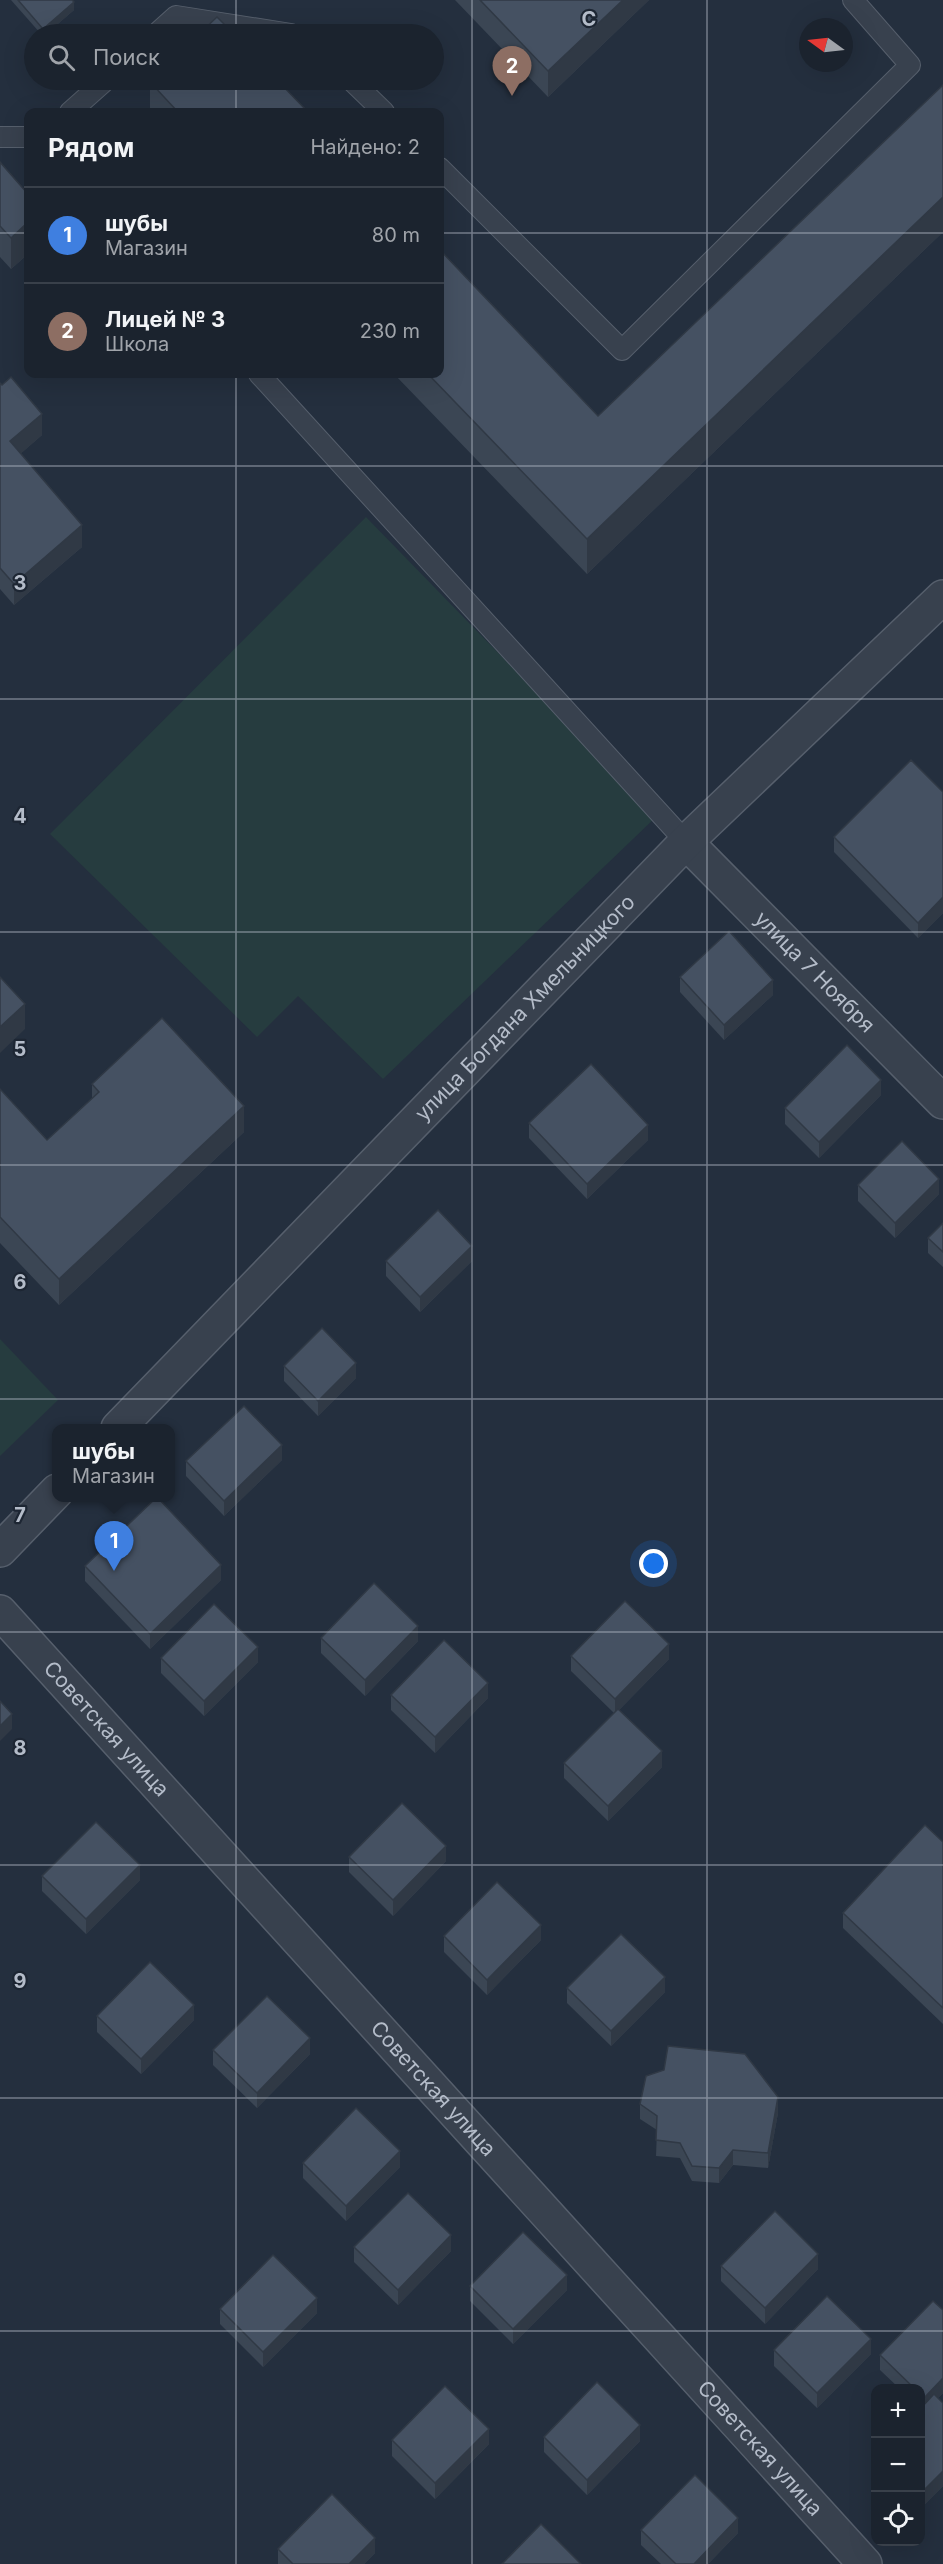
<!DOCTYPE html>
<html lang="ru">
<meta charset="utf-8">
<style>
body{margin:0;font-family:Inter,sans-serif;background:#282f3a;color:#f1f3f6}
.controls{position:absolute;right:18px;bottom:18px;display:grid;overflow:hidden;border-radius:12px;box-shadow:0 6px 24px #0002}
.controls button{width:54px;height:54px;display:grid;place-items:center;padding:0;border:0;border-bottom:2px solid #39404a;background:#1b232e;color:#f1f3f6;font:30px sans-serif}
.compass{position:absolute;left:799px;top:18px;width:54px;height:54px;border-radius:50%;background:#1b232e;box-shadow:0 6px 24px #0002;rotate:285deg}
.you{position:absolute;left:654px;top:1564px;width:21px;height:21px;margin:-15px;border:4px solid #fff;border-radius:50%;background:#1a73e8;box-shadow:0 0 0 9px #1a73e833}
.badge{display:grid;place-items:center;width:39px;height:39px;border-radius:50%;background:#8bbbb9;color:#fff;font-size:20px;font-weight:700}
.pin{position:absolute;translate:-50% -50px;filter:drop-shadow(0 2px 3px #0008)}
.pin::after{content:'';position:absolute;top:32px;width:21px;height:18px;background:inherit;clip-path:polygon(0 0,100% 0,50% 100%)}
.popup{position:absolute;left:52px;top:1424px;width:123px;height:78px;box-sizing:border-box;display:grid;place-content:center;border-radius:12px;background:#1b232e;filter:drop-shadow(0 2px 4px #0005);font-size:20px;white-space:nowrap;color:#a0a4aa}
.popup b{font-size:22px;color:#f1f3f6}
.popup::after{content:'';position:absolute;left:50%;top:100%;margin-left:-12px;border:12px solid transparent;border-top-color:#1b232e}
.list{margin:0;padding:0;list-style:none}
h2{display:flex;justify-content:space-between;align-items:center;height:78px;margin:0;padding:0 24px;font-size:26px}
h2 small{font-size:20px;font-weight:400;color:#a0a4aa}
.list li{display:grid;grid-template-columns:39px 1fr auto;gap:18px;align-items:center;box-sizing:border-box;height:96px;padding:0 24px;border-top:2px solid #39404a}
.list b{display:block;font-size:22px;white-space:nowrap}
.list p{margin:0;font-size:20px;white-space:nowrap;color:#a0a4aa}
.list em{font-size:20px;font-style:normal;color:#a0a4aa}
.icon{flex:none;width:33px;height:33px;fill:none;stroke:currentColor;stroke-width:2;stroke-linecap:round;stroke-linejoin:round}
.map{position:relative;flex:none;width:943px;height:2564px;overflow:hidden}
.search{position:absolute;background:#1b232e;box-shadow:0 6px 24px #0002;left:24px;top:24px;width:420px;height:66px;display:flex;align-items:center;gap:15px;box-sizing:border-box;padding:0 21px;border-radius:33px;color:#a0a4aa;font-size:22px}
.panel{position:absolute;background:#1b232e;box-shadow:0 6px 24px #0002;left:24px;top:108px;width:420px;height:270px;border-radius:12px}
.map>svg:first-child{display:block}
.green{fill:#263c3f}
.lines{fill:none;stroke-linecap:round;stroke-linejoin:round}
.service-casing{stroke:#565f6c;stroke-width:22}
.minor-casing{stroke:#565f6c;stroke-width:36}
.tertiary-casing{stroke:#565f6c;stroke-width:36}
.service{stroke:#38414e;stroke-width:20}
.minor{stroke:#38414e;stroke-width:33}
.tertiary{stroke:#38414e;stroke-width:33}
.wall{fill:#3b4654}
.shaded-wall{fill:#303945}
.building{fill:#455162;stroke:#303945;stroke-width:1.5}
.grid{fill:none;stroke:#b4bcc9;stroke-width:1.5;stroke-opacity:0.55}
.labels{text-anchor:middle;stroke-width:4.5;stroke-linejoin:round;paint-order:stroke}
.street-label{font-size:21px;fill:#b4bcc9;stroke:#1d2633}
.grid-label{font-size:20px;text-anchor:middle;font-weight:bold;fill:#b4bcc9;stroke:#1d2633;stroke-width:4.5;stroke-linejoin:round;paint-order:stroke}
</style>
<div class="map">
<svg width="943" height="2564" viewBox="0 0 943 2564">
<rect width="100%" height="100%" fill="#242f3e"/>
<g class="green">
<path d="M366,517L657,816L383,1079L298,996L257,1037L50,834Z"/>
<path d="M0,1339L58,1400L0,1456Z"/>
</g>
<g class="lines">
<g class="service-casing">
<g id="service">
<path d="M156,34L176,16L291,34"/>
<path d="M351,80L384,112"/>
<path d="M70,112L106,80"/>
<path d="M0,137H28"/>
<path d="M440,168L622,350L910,65L853,0"/>
<path d="M259,374L686,842"/>
</g>
</g>
<g class="minor-casing">
<g id="minor">
<path id="s1" d="M686,842L943,1102"/>
</g>
</g>
<g class="tertiary-casing">
<g id="tertiary">
<path id="s2" d="M118,1428L686,842L943,597"/>
<path d="M0,1550L57,1491"/>
<path id="s3" d="M0,1612L865,2564"/>
</g>
</g>
<use href="#service" class="service"/>
<use href="#minor" class="minor"/>
<use href="#tertiary" class="tertiary"/>
</g>
<g class="wall">
<path d="M11,0H72L74,10L46,34H41Z"/>
<path d="M455,0H649L548,97Z"/>
<path d="M150,82L308,112H150Z"/>
<path d="M943,85V232L587,574L394,374H440L598,416Z"/>
<path d="M0,162L28,194V254L11,269L0,257Z"/>
<path d="M0,383L42,435L20,454L82,547L14,605L0,589Z"/>
<path d="M943,792V913L918,938L834,852V837Z"/>
<path d="M680,977L773,995L724,1040L680,992Z"/>
<path d="M92,1084L244,1132L59,1305L0,1243V1089L47,1140L92,1098Z"/>
<path d="M881,1095L819,1158L785,1124V1108Z"/>
<path d="M529,1123L648,1140L587,1199L529,1138Z"/>
<path d="M858,1185L939,1194L895,1238L858,1201Z"/>
<path d="M943,1223V1267L928,1253V1238Z"/>
<path d="M386,1261H472L420,1312L386,1276Z"/>
<path d="M284,1366L356,1378L318,1416L284,1381Z"/>
<path d="M282,1460L224,1516L186,1476V1461Z"/>
<path d="M85,1566L221,1580L150,1649L85,1581Z"/>
<path d="M321,1638L418,1641L365,1696L321,1653Z"/>
<path d="M571,1656L669,1659L619,1710L662,1767L608,1821L564,1778V1763L614,1713L571,1671Z"/>
<path d="M161,1658L258,1662L204,1716L161,1673Z"/>
<path d="M391,1695L488,1698L435,1753L391,1710Z"/>
<path d="M943,1842V2024L843,1928V1913Z"/>
<path d="M349,1857L446,1861L393,1916L349,1872Z"/>
<path d="M42,1876L140,1880L86,1934L42,1891Z"/>
<path d="M444,1936L541,1940L487,1995L444,1952Z"/>
<path d="M567,1988L665,1992L611,2046L567,2003Z"/>
<path d="M97,2016L194,2020L141,2074L97,2032Z"/>
<path d="M213,2050L310,2054L257,2108L213,2065Z"/>
<path d="M640,2104L778,2113L768,2168L733,2165L719,2183L692,2181L680,2158L656,2156L657,2130L640,2119Z"/>
<path d="M303,2163L400,2167L346,2221L303,2178Z"/>
<path d="M354,2247L451,2251L398,2305L354,2262Z"/>
<path d="M721,2266L818,2269L765,2324L721,2281Z"/>
<path d="M470,2286L567,2290L513,2344L470,2301Z"/>
<path d="M220,2309L317,2313L263,2367L220,2324Z"/>
<path d="M943,2310V2393L938,2398L943,2403V2486L923,2506L921,2503V2388H899L880,2370V2355Z"/>
<path d="M774,2350L871,2354L817,2408L774,2366Z"/>
<path d="M544,2437L640,2441L587,2495L544,2452Z"/>
<path d="M392,2440L489,2444L435,2499L392,2456Z"/>
<path d="M641,2530L738,2533L708,2564H661L641,2545Z"/>
<path d="M278,2549L375,2553L364,2564H278Z"/>
</g>
<g class="shaded-wall">
<path d="M623,0H649L548,97V71Z"/>
<path d="M74,2V10L46,34H43V29Z"/>
<path d="M943,197V232L587,574V539Z"/>
<path d="M28,222V254L11,269V238Z"/>
<path d="M42,414V435L10,463V441Z"/>
<path d="M82,525V547L14,605V584Z"/>
<path d="M943,897V913L918,938V923Z"/>
<path d="M773,980V995L724,1040V1025Z"/>
<path d="M25,1004V1029L0,1053V1027Z"/>
<path d="M881,1080V1095L819,1158V1142Z"/>
<path d="M244,1106V1132L59,1305V1279Z"/>
<path d="M648,1125V1140L587,1199V1184Z"/>
<path d="M939,1179V1194L895,1238V1223Z"/>
<path d="M472,1246V1261L420,1312V1297Z"/>
<path d="M356,1363V1378L318,1416V1401Z"/>
<path d="M282,1445V1460L224,1516V1501Z"/>
<path d="M221,1565V1580L150,1649V1634Z"/>
<path d="M418,1626V1641L365,1696V1680Z"/>
<path d="M669,1644V1659L615,1714V1699Z"/>
<path d="M258,1647V1662L204,1716V1701Z"/>
<path d="M488,1683V1698L435,1753V1737Z"/>
<path d="M12,1714V1729L0,1741V1726Z"/>
<path d="M662,1751V1767L608,1821V1806Z"/>
<path d="M446,1846V1861L393,1916V1900Z"/>
<path d="M140,1865V1880L86,1934V1919Z"/>
<path d="M541,1925V1940L487,1995V1980Z"/>
<path d="M665,1977V1992L611,2046V2031Z"/>
<path d="M194,2005V2020L141,2074V2059Z"/>
<path d="M310,2038V2054L257,2108V2093Z"/>
<path d="M778,2097V2113L768,2168V2153Z"/>
<path d="M733,2150V2165L719,2183V2168Z"/>
<path d="M400,2151V2167L346,2221V2206Z"/>
<path d="M451,2235V2251L398,2305V2290Z"/>
<path d="M818,2254V2269L765,2324V2308Z"/>
<path d="M567,2275V2290L513,2344V2329Z"/>
<path d="M317,2298V2313L263,2367V2352Z"/>
<path d="M871,2339V2354L817,2408V2393Z"/>
<path d="M943,2378V2393L924,2413V2398Z"/>
<path d="M640,2425V2441L587,2495V2480Z"/>
<path d="M489,2429V2444L435,2499V2483Z"/>
<path d="M943,2471V2486L923,2506V2491Z"/>
<path d="M738,2518V2533L708,2564H694Z"/>
<path d="M375,2538V2553L364,2564H349Z"/>
</g>
<g class="building">
<path d="M18,0H72L74,2L43,29Z"/>
<path d="M480,0H623L548,71Z"/>
<path d="M217,17L234,34H199Z"/>
<path d="M153,80H277L308,112H178L150,82Z"/>
<path d="M943,85V197L587,539L428,374H440V250L598,416Z"/>
<path d="M0,162L28,194V222L11,238L0,226Z"/>
<path d="M11,377L42,414L10,441L82,525L14,584L0,568V383L2,385Z"/>
<path d="M911,760L943,792V897L918,923L834,837Z"/>
<path d="M729,931L773,980L724,1025L680,977Z"/>
<path d="M0,977L25,1004L0,1027Z"/>
<path d="M162,1018L244,1106L59,1279L0,1217V1089L47,1140L99,1092L92,1084Z"/>
<path d="M847,1045L881,1080L819,1142L785,1108Z"/>
<path d="M591,1064L648,1125L587,1184L529,1123Z"/>
<path d="M902,1141L939,1179L895,1223L858,1185Z"/>
<path d="M438,1210L472,1246L420,1297L386,1261Z"/>
<path d="M943,1223V1252L928,1238Z"/>
<path d="M322,1328L356,1363L318,1401L284,1366Z"/>
<path d="M244,1406L282,1445L224,1501L186,1461Z"/>
<path d="M157,1497L221,1565L150,1634L85,1566Z"/>
<path d="M374,1583L418,1626L365,1680L321,1638Z"/>
<path d="M625,1601L669,1644L615,1699L571,1656Z"/>
<path d="M214,1604L258,1647L204,1701L161,1658Z"/>
<path d="M444,1640L488,1683L435,1737L391,1695Z"/>
<path d="M0,1701L12,1714L0,1726Z"/>
<path d="M618,1709L662,1751L608,1806L564,1763Z"/>
<path d="M402,1803L446,1846L393,1900L349,1857Z"/>
<path d="M96,1822L140,1865L86,1919L42,1876Z"/>
<path d="M925,1825L943,1842V2008L843,1913Z"/>
<path d="M497,1882L541,1925L487,1980L444,1936Z"/>
<path d="M621,1934L665,1977L611,2031L567,1988Z"/>
<path d="M150,1962L194,2005L141,2059L97,2016Z"/>
<path d="M267,1996L310,2038L257,2093L213,2050Z"/>
<path d="M668,2046L745,2054L778,2097L768,2153L733,2150L719,2168L692,2166L680,2143L656,2140L657,2116L640,2104L646,2076L664,2070Z"/>
<path d="M356,2108L400,2151L346,2206L303,2163Z"/>
<path d="M408,2193L451,2235L398,2290L354,2247Z"/>
<path d="M775,2211L818,2254L765,2308L721,2266Z"/>
<path d="M523,2232L567,2275L513,2329L470,2286Z"/>
<path d="M273,2255L317,2298L263,2352L220,2309Z"/>
<path d="M827,2296L871,2339L817,2393L774,2350Z"/>
<path d="M933,2301L943,2310V2378L924,2398L921,2395V2388H914L880,2355Z"/>
<path d="M597,2382L640,2425L587,2480L544,2437Z"/>
<path d="M445,2386L489,2429L435,2483L392,2440Z"/>
<path d="M934,2394L943,2403V2471L923,2491L921,2488V2408Z"/>
<path d="M695,2475L738,2518L694,2564H676L641,2530Z"/>
<path d="M332,2494L375,2538L349,2564H293L278,2549Z"/>
<path d="M541,2524L581,2564H502Z"/>
</g>
<path class="grid" d="M236,0V34M472,0V2564M707,0V2564M236,80V112M0,233H28M440,233H943M236,374V2564M0,466H943M0,699H943M0,932H943M0,1165H943M0,1399H943M0,1632H943M0,1865H943M0,2098H943M0,2331H943"/>
<g class="labels">
<g class="street-label">
<text dy="7" stroke="none"><textPath href="#s1" startOffset="183">улица 7 Ноября</textPath></text>
<text dy="7" stroke="none"><textPath href="#s2" startOffset="585">улица Богдана Хмельницкого</textPath></text>
<text dy="7" stroke="none"><textPath href="#s3" startOffset="158">Советская улица</textPath></text>
<text dy="7" stroke="none"><textPath href="#s3" startOffset="644">Советская улица</textPath></text>
<text dy="7" stroke="none"><textPath href="#s3" startOffset="1130">Советская улица</textPath></text>
</g>
</g>
<g class="grid-label">
<text x="589" y="26">C</text>
<text x="20" y="590">3</text>
<text x="20" y="823">4</text>
<text x="20" y="1056">5</text>
<text x="20" y="1289">6</text>
<text x="20" y="1522">7</text>
<text x="20" y="1755">8</text>
<text x="20" y="1988">9</text>
</g>
</svg>
<div class="controls">
<button>+</button>
<button>−</button>
<button><svg class="icon" aria-label="locate" viewBox="0 0 24 24"><circle cx="12" cy="12" r="6"/><path d="M12 2v4M12 18v4M2 12h4M18 12h4"/></svg></button>
</div>
<svg class="compass" viewBox="-18 -18 36 36"><path d="M0-13l5 13h-10z" fill="#e53935"/><path d="M0 13l5-13h-10z" fill="#a0a4aa"/></svg>
<div class="you"></div>
<div class="pin badge" style="left:114px;top:1571px;background:#3f7fe0">1</div>
<div class="popup"><b>шубы</b>Магазин</div>
<div class="pin badge" style="left:512px;top:96px;background:#8d6e63">2</div>
<div class="search"><svg class="icon" aria-label="search" viewBox="0 0 24 24"><circle cx="10" cy="10" r="6"/><path d="M15 15l6 6"/></svg>Поиск</div>
<section class="panel">
<h2>Рядом<small>Найдено: 2</small></h2>
<ul class="list">
<li><span class="badge" style="background:#3f7fe0">1</span><div><b>шубы</b><p>Магазин</p></div><em>80 m</em></li>
<li><span class="badge" style="background:#8d6e63">2</span><div><b>Лицей № 3</b><p>Школа</p></div><em>230 m</em></li>
</ul>
</section>
</div>
